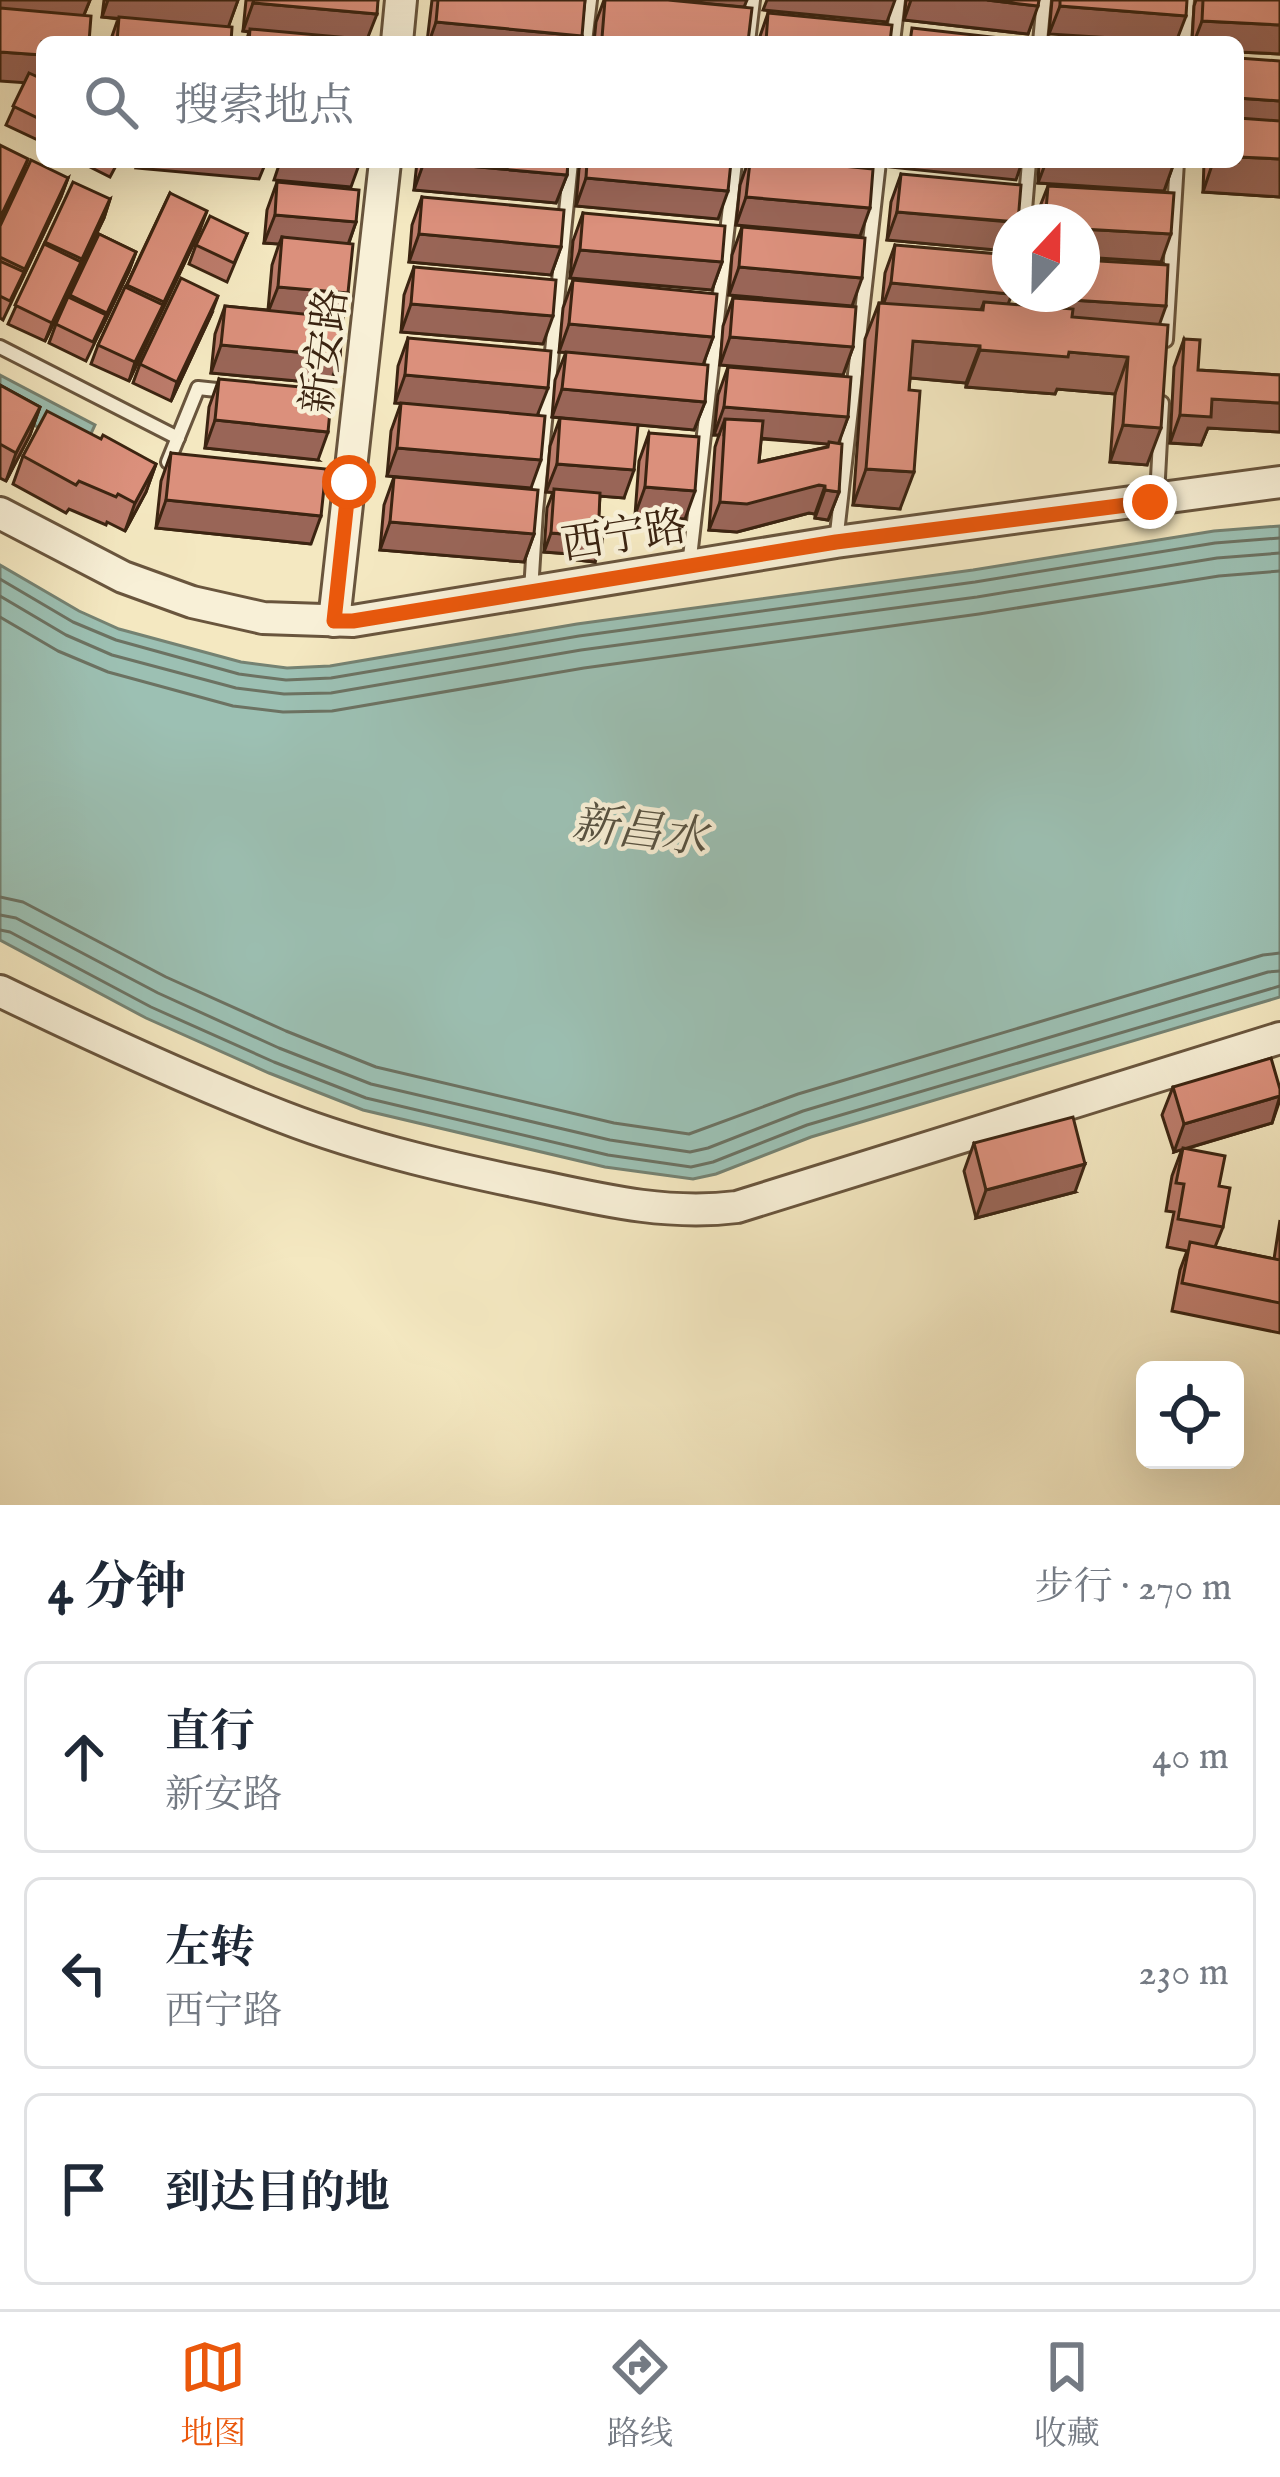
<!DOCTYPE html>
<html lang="zh">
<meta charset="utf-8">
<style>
body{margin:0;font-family:"IM FELL English","Noto Serif SC",serif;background:#f2f2f3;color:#1f2937}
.controls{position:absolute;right:36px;bottom:36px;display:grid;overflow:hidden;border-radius:18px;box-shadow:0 12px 48px #0002}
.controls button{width:108px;height:108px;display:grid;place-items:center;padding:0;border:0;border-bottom:3px solid #e0e1e3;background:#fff;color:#1f2937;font:60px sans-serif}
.compass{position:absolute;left:992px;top:204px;width:108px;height:108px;border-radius:50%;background:#fff;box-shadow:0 12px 48px #0002;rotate:22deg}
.stop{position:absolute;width:36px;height:36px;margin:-27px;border:9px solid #ea580c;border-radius:50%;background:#fff}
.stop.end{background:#ea580c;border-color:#fff;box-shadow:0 3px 12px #0008}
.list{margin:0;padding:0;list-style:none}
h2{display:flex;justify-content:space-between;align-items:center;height:156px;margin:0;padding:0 48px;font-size:51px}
h2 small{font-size:39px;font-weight:400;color:#747a83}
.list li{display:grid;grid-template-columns:78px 1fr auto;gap:36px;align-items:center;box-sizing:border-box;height:192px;margin:0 24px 24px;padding:0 24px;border:3px solid #e0e1e3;border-radius:18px}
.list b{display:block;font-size:45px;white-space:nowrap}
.list p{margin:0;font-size:39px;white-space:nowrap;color:#747a83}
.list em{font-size:39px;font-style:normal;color:#747a83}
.icon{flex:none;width:66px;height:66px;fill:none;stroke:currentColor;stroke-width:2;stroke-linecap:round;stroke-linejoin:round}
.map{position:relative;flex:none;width:1280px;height:1505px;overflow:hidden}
.search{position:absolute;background:#fff;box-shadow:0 12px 48px #0002;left:36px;right:36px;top:36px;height:132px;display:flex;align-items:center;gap:30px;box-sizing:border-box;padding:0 42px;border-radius:18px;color:#747a83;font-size:45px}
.sheet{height:804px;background:#fff}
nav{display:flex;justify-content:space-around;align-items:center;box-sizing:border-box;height:168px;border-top:3px solid #e0e1e3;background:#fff;font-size:33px;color:#747a83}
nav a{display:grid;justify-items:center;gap:6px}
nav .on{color:#ea580c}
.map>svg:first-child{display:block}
.water{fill:#9cc0b3;stroke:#758272;stroke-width:3}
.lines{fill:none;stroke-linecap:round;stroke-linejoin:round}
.shore{stroke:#6c7262;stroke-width:3}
.service-casing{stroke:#69553d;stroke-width:18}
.tertiary-casing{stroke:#69553d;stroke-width:36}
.service{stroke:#f8f0d7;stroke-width:12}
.tertiary{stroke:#f8f0d7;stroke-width:30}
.wall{fill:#bc7c6b;stroke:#3b2411;stroke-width:3;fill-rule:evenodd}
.shaded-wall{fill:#996557;stroke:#3b2411;stroke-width:3}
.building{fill:#db907c;stroke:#3b2411;stroke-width:3}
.route{stroke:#ea580c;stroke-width:15}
.labels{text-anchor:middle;stroke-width:9;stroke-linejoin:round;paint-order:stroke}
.street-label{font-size:42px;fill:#3b2411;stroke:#f8f0d7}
.water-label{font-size:45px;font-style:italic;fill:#585342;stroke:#f8f0d7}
</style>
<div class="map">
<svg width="1280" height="1505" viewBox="0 0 1280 1505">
<rect width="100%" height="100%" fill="#f4e8c1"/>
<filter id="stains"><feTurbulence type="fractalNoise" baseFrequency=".00167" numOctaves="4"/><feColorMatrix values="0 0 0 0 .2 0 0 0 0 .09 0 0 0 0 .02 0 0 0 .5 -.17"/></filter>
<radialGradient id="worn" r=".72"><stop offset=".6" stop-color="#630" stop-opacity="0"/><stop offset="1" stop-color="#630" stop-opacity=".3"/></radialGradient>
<g class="water">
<path d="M0,375L95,425L83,451L0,407Z"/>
<path d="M1280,526V997L811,1137L716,1174L693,1179L605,1167L363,1110L269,1073L146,1018L0,940V565L79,611L119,629L241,662L287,668L330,666L577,624L973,570L1214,531Z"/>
</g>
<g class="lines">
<g class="shore">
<path d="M0,579L73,622L116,640L239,674L286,680L331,678L579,636L975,582L1215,543L1280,538"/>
<path d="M0,596L66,635L112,655L236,688L284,694L331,693L581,650L977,597L1217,558L1280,553"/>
<path d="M0,617L58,651L108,672L233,706L283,712L332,711L584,668L979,614L1219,576L1280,571"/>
<path d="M0,897L23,902L166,977L286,1031L376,1067L614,1123L689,1134L798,1094L1263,955L1280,953"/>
<path d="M0,915L16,918L158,993L279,1048L371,1084L610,1140L690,1152L708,1148L803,1111L1268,972L1280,971"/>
<path d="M0,930L10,932L151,1007L274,1062L366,1098L608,1155L691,1167L713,1162L807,1125L1280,986"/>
</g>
<g class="service-casing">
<g id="service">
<path d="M585,42L590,0"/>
<path d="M748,42L753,0"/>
<path d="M893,42L898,0"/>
<path d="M1040,42L1044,0"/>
<path d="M1184,42L1187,0"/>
<path d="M1024,222L1029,162"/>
<path d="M1166,340L1177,162"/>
<path d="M0,347L178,438"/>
<path d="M170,463L168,462L198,388L226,391"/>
<path d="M1157,496L1162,403"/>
<path d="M836,542L879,162"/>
<path d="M689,566L735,162"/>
<path d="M531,591L536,511L571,162"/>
</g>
</g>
<g class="tertiary-casing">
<g id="tertiary">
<path d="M397,42L401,0"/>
<path d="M0,513L123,577L192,602L263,618L353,621L836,542L1280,482"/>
<path d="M334,621L385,162"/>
<path d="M0,991C93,1036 187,1080 283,1117C368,1150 459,1170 547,1188C611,1202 671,1215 737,1207L1280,1038"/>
</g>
</g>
<use href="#service" class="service"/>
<use href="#tertiary" class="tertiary"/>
</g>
<g class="wall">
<path d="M0,0H90L84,15L42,42V137L40,141L6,125L25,83Z"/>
<path d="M104,0H238L228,27L117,42H110L118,19L102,17Z"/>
<path d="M246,0H378L367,40L373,42H246L249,32L243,31Z"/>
<path d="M432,0H585L580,42H427Z"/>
<path d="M604,0H668L748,42H594L596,22Z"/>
<path d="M906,0H1039L1028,34L904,20Z"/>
<path d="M1052,0H1187L1049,34Z"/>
<path d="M1196,0H1280V54L1238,52V42H1192L1194,6Z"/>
<path d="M768,13L890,42H758Z"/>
<path d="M1280,61V197L1203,192L1204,162H1238Z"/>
<path d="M89,162H118L110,177L88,166Z"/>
<path d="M417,162H568L567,175L556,203L414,190Z"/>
<path d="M581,162H731L718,219L576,206L579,169Z"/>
<path d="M748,162H802L860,236L736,225L740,185Z"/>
<path d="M1039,162H1174L1164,191L1038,183Z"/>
<path d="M901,174L1010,222V244L1007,251L887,240L891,202Z"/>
<path d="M68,178L61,197L3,320L0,318V226Z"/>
<path d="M277,182L356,222L349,243L339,317L340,356L330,384L211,373L215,334L225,306L268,310L272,265L279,244L264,243L267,210Z"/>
<path d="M1048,186L1161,262L1082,257V222H1037V214Z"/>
<path d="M170,193L200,230L129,381L91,364L98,345Z"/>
<path d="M422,197L561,247L551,275L409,262L412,225Z"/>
<path d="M110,199L104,218L45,341L8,324L45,242Z"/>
<path d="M583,213L722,262L712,290L570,278L573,241Z"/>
<path d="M742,227L852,306L729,295L732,255Z"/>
<path d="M99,234L136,252L129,271L86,361L49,343L56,324Z"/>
<path d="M247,234L227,282L189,264L196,245Z"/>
<path d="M895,245L1008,304L1031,306L1032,294H1082L1159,324L1147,465L1110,462L1115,394L1057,389L1055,394L966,387V383L910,378L900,509L853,505L865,339L879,303H882L885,273Z"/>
<path d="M414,267L543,344L401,332L404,295Z"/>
<path d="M573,280L713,337L703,364L705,402L694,430L638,425L624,498L600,496L595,562L569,559L570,554L544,552L547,508L553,492H546L550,446L560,418L552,417L555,380L566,352H559L563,308Z"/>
<path d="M733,298L853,347L843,375L720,365L723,326Z"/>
<path d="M211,315L171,401L133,383L140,364Z"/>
<path d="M408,338L538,415L531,488L387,476L391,431L401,403H395L398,366Z"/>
<path d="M1184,339L1198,370L1280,375V432L1208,428L1201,445L1170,443L1174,367Z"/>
<path d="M728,367L848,417L838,443L839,492L828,520L815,518V514L809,513L737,532L709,530L715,447L719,435H714L718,395ZM761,439L828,444L827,447L759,462Z"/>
<path d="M219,379L318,460L205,448L209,407Z"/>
<path d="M0,385L40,407L30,435L6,481L0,478Z"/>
<path d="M649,433L685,519L635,515L639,461Z"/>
<path d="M101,439L156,464L146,492L125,531L107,522L106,525L69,509L66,513L13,484L23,456Z"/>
<path d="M171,453L311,544L156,528L161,481Z"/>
<path d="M394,477L534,534L524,562L380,550L384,505Z"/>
<path d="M1173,1087L1280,1089V1100L1272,1123L1185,1149L1219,1186L1223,1227L1215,1247L1274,1259L1280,1220V1333L1172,1311L1180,1270L1187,1251L1167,1247L1174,1212L1166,1211L1172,1176L1182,1149L1174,1152L1162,1115Z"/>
<path d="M974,1143L1075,1192L976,1218L964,1171Z"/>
</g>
<g class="shaded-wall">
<path d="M0,0H90L83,17L0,10Z"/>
<path d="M108,0H238L228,28L102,17Z"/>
<path d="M669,0H747L744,7Z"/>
<path d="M767,0H895L887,22L763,10Z"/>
<path d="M911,0H987L1038,6L1028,34L904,20Z"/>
<path d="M253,3L377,14L366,42L243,31Z"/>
<path d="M1060,6L1186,16L1176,42L1049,34Z"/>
<path d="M1202,21L1280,25V54L1238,52V42H1194Z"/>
<path d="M436,22L582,36L580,42H429Z"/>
<path d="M602,38L643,42H600Z"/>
<path d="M0,52L42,55V84L0,81Z"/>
<path d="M1238,98L1280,101V129L1238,127Z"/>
<path d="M1238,157L1280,159V197L1203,192L1213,162H1238Z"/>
<path d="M28,159L21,177L0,223V218Z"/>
<path d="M138,162H266L259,179L136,168Z"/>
<path d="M280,162H360L351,187L274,180Z"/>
<path d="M424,162L567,175L556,203L414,190Z"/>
<path d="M892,162H1022L1016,180L890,167Z"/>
<path d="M1046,162H1162L1174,163L1164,191L1038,183Z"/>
<path d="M68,178L61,197L18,288L25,269Z"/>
<path d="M586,178L728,191L718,219L576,206Z"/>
<path d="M746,197L870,208L860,236L736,225Z"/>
<path d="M110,199L104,218L75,278L82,259Z"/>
<path d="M207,211L200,230L157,321L164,302Z"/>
<path d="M897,212L1010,222V244L1007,251L887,240Z"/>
<path d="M275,215L356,222L346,250L282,237L279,244L264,243Z"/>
<path d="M1082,229L1171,234L1161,262L1082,257Z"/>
<path d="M419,234L561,247L551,275L409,262Z"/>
<path d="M580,250L722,262L712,290L570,278Z"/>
<path d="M136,252L129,271L100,332L107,313Z"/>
<path d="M81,262L74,281L45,341L52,323Z"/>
<path d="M739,267L862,278L852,306L729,295Z"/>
<path d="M891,283L1012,294L1001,322L983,310L984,302L977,320L881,311Z"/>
<path d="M278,287L348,293L338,321L267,315Z"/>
<path d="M218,296L211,315L171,401L177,382Z"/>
<path d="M1040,298L1166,306L1156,334L1030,326Z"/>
<path d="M411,304L553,316L543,344L401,332Z"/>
<path d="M163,305L156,323L129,381L135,362Z"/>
<path d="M569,324L713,337L703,365L559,352Z"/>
<path d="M730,337L853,347L843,375L720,365Z"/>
<path d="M913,341L980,346L966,383L900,377Z"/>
<path d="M221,345L340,356L330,384L211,373Z"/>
<path d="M980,350L1069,352L1128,357L1115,394L1057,389L1055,394L966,387Z"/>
<path d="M405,375L548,388L537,416L395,403Z"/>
<path d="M562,389L705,402L694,430L552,417Z"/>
<path d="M1212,399L1280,403V432L1208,428L1201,445L1170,443L1180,415Z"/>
<path d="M40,407L30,435L6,481L16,453Z"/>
<path d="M724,407L848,417L838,445L724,435L725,419L719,435H714Z"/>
<path d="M215,420L328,432L318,460L205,448Z"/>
<path d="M1123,425L1161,428L1147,465L1110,462Z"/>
<path d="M397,448L541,460L531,488L387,476Z"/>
<path d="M156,464L146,492L125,531L135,503Z"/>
<path d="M557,464L634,470L624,498L546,492Z"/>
<path d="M866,469L914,472L900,509L853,505Z"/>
<path d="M819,485L825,486L815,514L809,513L737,532L709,530L720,502Z"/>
<path d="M645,487L695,491L685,519L635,515Z"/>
<path d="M825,490L839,492L828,520L815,518Z"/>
<path d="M166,500L321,516L311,544L156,528Z"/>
<path d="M390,522L534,534L524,562L380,550Z"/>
<path d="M551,533L576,535L570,554L544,552Z"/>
<path d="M576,540L602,543L595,562L569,559Z"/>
<path d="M1280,1096L1272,1123L1174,1152L1184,1124Z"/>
<path d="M1085,1164L1075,1192L976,1218L986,1190Z"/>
</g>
<g class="building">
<path d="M254,0H378L377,14L253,3Z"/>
<path d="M438,0H585L582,36L436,22Z"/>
<path d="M605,0H668L752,8L748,42H643L602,38Z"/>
<path d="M987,0H1039L1038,6Z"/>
<path d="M1060,0H1187L1186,16L1060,6Z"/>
<path d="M1203,0H1280V25L1202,21Z"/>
<path d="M0,8L91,16L89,42H42V55L0,52Z"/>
<path d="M768,13L892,25L890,42H766Z"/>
<path d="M119,17L232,27L231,42H117Z"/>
<path d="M912,28L1036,42H910Z"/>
<path d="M250,29L373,40V42H249Z"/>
<path d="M1238,58L1280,61V101L1238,98Z"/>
<path d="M29,73L42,79V120L13,106Z"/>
<path d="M1238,118L1280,121V159L1238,157Z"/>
<path d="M0,145L28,159L0,218Z"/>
<path d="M31,160L68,178L25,269L0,257V226Z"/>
<path d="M424,162H568L567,175Z"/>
<path d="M587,162H731L728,191L586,178Z"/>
<path d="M750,162H802L873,169L870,208L746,197Z"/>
<path d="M901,174L1021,185L1018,222L897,212Z"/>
<path d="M73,182L110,199L82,259L45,242Z"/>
<path d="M277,182L359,190L356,222L275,215Z"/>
<path d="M1048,186L1174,193L1171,234L1082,229V222H1045Z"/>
<path d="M170,193L207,211L164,302L127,285Z"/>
<path d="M422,197L564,210L561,247L419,234Z"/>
<path d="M583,213L725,226L722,262L580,250Z"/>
<path d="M210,216L247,234L234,263L196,245Z"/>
<path d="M742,227L865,238L862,278L739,267Z"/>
<path d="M99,234L136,252L107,313L70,295Z"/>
<path d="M282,237L353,244L348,293L278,287Z"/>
<path d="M44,244L81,262L52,323L15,305Z"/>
<path d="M895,245L1010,255V294L891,283Z"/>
<path d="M1082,260L1168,265L1166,306L1040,298V294H1082Z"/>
<path d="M0,261L24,272L10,301L0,296Z"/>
<path d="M414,267L556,280L553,316L411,304Z"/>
<path d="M181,278L218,296L177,382L140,364Z"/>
<path d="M573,280L717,294L713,337L569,324Z"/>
<path d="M125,287L163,305L135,362L98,345Z"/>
<path d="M68,297L106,315L93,342L56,324Z"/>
<path d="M733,298L856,307L853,347L730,337Z"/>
<path d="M984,302L1073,309L1072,317L1168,325L1161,428L1123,425L1128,357L1069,352L1068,357L980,350V346L913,341L909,390L920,391L914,472L866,469L879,303L983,310Z"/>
<path d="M225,306L343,318L340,356L221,345Z"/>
<path d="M408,338L551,351L548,388L405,375Z"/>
<path d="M1184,339L1200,340L1198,370L1280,375V403L1212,399L1211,417L1180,415Z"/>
<path d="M566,352L708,365L705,402L562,389Z"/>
<path d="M728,367L851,377L848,417L724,407Z"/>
<path d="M219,379L332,390L328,432L215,420Z"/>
<path d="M0,385L40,407L16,453L0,444Z"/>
<path d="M401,403L545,416L541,460L397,448Z"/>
<path d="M47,411L101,439L103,435L156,464L135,503L118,494L116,497L79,481L76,485L23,456Z"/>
<path d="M560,418L638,425L634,470L557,464Z"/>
<path d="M725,419L763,421L759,462L828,447L829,442L842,444L839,492L825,490V486L819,485L747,504L720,502Z"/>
<path d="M649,433L699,437L695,491L645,487Z"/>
<path d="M171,453L326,469L321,516L166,500Z"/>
<path d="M394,477L538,490L534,534L390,522Z"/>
<path d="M554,489L600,493L599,517L604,518L602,543L576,540V535L551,533Z"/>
<path d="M1271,1058L1280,1089V1096L1184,1124L1173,1087Z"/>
<path d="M1073,1117L1085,1164L986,1190L974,1143Z"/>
<path d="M1183,1148L1225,1156L1219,1186L1230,1188L1223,1227L1178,1219L1184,1184L1176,1183Z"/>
<path d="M1190,1242L1280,1260V1303L1182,1283Z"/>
</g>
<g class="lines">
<path class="route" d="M349,482L334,621H353L836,542L1150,502"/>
</g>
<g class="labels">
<g class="street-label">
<text transform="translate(323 351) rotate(-83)" y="15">新安路</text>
<text transform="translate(624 534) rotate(-9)" y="15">西宁路</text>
</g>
<g class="water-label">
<text transform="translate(640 829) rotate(7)" y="16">新昌水</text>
</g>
</g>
<rect width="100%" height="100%" filter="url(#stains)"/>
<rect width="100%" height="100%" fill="url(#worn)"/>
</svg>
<div class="controls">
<button><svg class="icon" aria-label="locate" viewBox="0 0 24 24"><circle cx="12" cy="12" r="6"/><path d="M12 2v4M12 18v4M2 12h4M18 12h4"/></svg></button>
</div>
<svg class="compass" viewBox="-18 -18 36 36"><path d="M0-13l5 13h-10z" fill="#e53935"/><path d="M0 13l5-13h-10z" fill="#747a83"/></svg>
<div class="stop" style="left:349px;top:482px"></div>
<div class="stop end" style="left:1150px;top:502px"></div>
<div class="search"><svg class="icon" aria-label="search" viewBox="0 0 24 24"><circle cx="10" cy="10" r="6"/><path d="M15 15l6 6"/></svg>搜索地点</div>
</div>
<section class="sheet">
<h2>4 分钟<small>步行 · 270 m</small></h2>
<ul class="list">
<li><svg class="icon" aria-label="ahead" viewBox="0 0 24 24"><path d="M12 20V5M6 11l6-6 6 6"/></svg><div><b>直行</b><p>新安路</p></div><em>40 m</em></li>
<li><svg class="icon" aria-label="left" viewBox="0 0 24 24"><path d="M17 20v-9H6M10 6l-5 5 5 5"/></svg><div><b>左转</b><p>西宁路</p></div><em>230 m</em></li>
<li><svg class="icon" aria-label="arrive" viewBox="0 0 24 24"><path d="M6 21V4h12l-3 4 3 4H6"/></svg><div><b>到达目的地</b></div></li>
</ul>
</section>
<nav>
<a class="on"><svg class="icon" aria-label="map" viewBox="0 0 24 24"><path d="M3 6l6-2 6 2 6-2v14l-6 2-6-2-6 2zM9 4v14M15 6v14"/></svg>地图</a>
<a><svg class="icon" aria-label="directions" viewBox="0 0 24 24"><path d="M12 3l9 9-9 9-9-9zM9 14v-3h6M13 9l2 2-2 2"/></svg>路线</a>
<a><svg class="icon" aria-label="saved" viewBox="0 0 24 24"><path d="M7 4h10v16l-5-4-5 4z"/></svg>收藏</a>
</nav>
